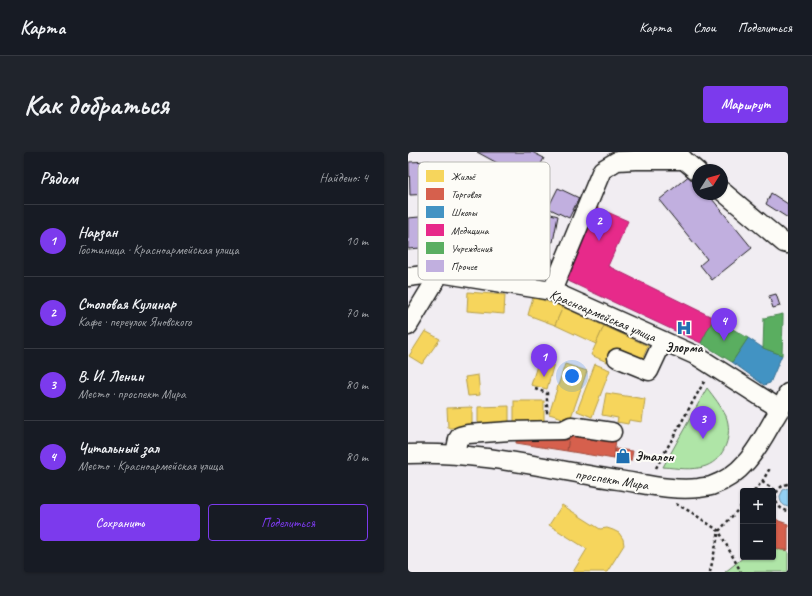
<!DOCTYPE html>
<html lang="ru">
<meta charset="utf-8">
<style>
body{margin:0;font-family:Caveat,sans-serif;background:#20242c;color:#f1f3f6}
.controls{position:absolute;right:12px;bottom:12px;display:grid;overflow:hidden;border-radius:4px;box-shadow:0 1px 3px #0004}
.controls button{width:36px;height:36px;display:grid;place-items:center;padding:0;border:0;border-bottom:1px solid #363941;background:#171b24;color:#f1f3f6;font:20px sans-serif}
.compass{position:absolute;left:284px;top:12px;width:36px;height:36px;border-radius:50%;background:#171b24;box-shadow:0 1px 3px #0004;rotate:53deg}
.you{position:absolute;left:164px;top:224px;width:14px;height:14px;margin:-10px;border:3px solid #fff;border-radius:50%;background:#1a73e8;box-shadow:0 0 0 6px #1a73e833}
.badge{display:grid;place-items:center;width:26px;height:26px;border-radius:50%;background:#7c3aed;color:#fff;font-size:13px;font-weight:700}
.pin{position:absolute;translate:-50% -33px;filter:drop-shadow(0 1px 2px #0008)}
.pin::after{content:'';position:absolute;top:21px;width:14px;height:12px;background:inherit;clip-path:polygon(0 0,100% 0,50% 100%)}
.list{margin:0;padding:0;list-style:none}
h2{display:flex;justify-content:space-between;align-items:center;height:52px;margin:0;padding:0 16px;font-size:17px}
h2 small{font-size:13px;font-weight:400;color:#9ea1a6}
.list li{display:grid;grid-template-columns:26px 1fr auto;gap:12px;align-items:center;box-sizing:border-box;height:72px;padding:0 16px;border-top:1px solid #363941}
.list b{display:block;font-size:15px;white-space:nowrap}
.list p{margin:0;font-size:13px;white-space:nowrap;color:#9ea1a6}
.list em{font-size:13px;font-style:normal;color:#9ea1a6}
.actions{display:flex;gap:8px;padding:12px 16px}
.actions a{flex:1;padding:9px 0;border:1px solid #7c3aed;border-radius:4px;text-align:center;font-size:14px;color:#7c3aed}
.actions .main{background:#7c3aed;color:#fff}
.map{position:relative;flex:none;width:380px;height:420px;overflow:hidden;border-radius:4px}
header{display:flex;align-items:center;gap:24px;box-sizing:border-box;height:56px;padding:0 20px;background:#171b24;border-bottom:1px solid #363941}
header strong{font-size:19px}
nav{display:flex;gap:22px;margin-inline-start:auto;font-size:14px}
.intro{display:flex;align-items:center;justify-content:space-between;box-sizing:border-box;height:96px;padding:0 24px}
h1{margin:0;font-size:28px}
.button{padding:10px 18px;border-radius:4px;background:#7c3aed;color:#fff;font-size:14px;font-weight:700}
main{display:flex;gap:24px;padding:0 24px}
aside{flex:1;background:#171b24;border-radius:4px;box-shadow:0 1px 3px #0004}
.map>svg:first-child{display:block}
.green{fill:#afe5a7;stroke:#668062}
.water{fill:#91cef2;stroke:#62879c}
.homes{fill:#f6d55c;stroke:#b59e49}
.shops{fill:#d6604d;stroke:#9e4c3e}
.schools{fill:#4393c3;stroke:#376f91}
.health{fill:#e7298a;stroke:#aa2569}
.public{fill:#5aae61;stroke:#47824c}
.building{fill:#c1afdf;stroke:#1c1c1c}
.lines{fill:none;stroke-linecap:round;stroke-linejoin:round}
.minor-casing{stroke:#1c1c1c;stroke-width:21}
.path{stroke:#1c1c1c;stroke-width:2.5;stroke-dasharray:3 3;stroke-linecap:butt}
.minor{stroke:#fdfcf7;stroke-width:18}
.labels{text-anchor:middle;stroke-width:4;stroke-linejoin:round;paint-order:stroke}
.street-label{font-size:14px;fill:#1c1c1c;stroke:#fdfcf7}
.poi-label{font-size:14px;font-weight:bold;fill:#1c1c1c;stroke:#fdfcf7}
.key{fill:#fdfcf7;stroke:#bab9b5;stroke-width:1}
.key-label{font-size:11px;fill:#1c1c1c}
</style>
<header>
<strong>Карта</strong>
<nav><a>Карта</a><a>Слои</a><a>Поделиться</a></nav>
</header>
<div class="intro"><h1>Как добраться</h1><a class="button">Маршрут</a></div>
<main>
<aside>
<h2>Рядом<small>Найдено: 4</small></h2>
<ul class="list">
<li><span class="badge">1</span><div><b>Нарзан</b><p>Гостиница · Красноармейская улица</p></div><em>10 m</em></li>
<li><span class="badge">2</span><div><b>Столовая Кулинар</b><p>Кафе · переулок Яновского</p></div><em>70 m</em></li>
<li><span class="badge">3</span><div><b>В. И. Ленин</b><p>Место · проспект Мира</p></div><em>80 m</em></li>
<li><span class="badge">4</span><div><b>Читальный зал</b><p>Место · Красноармейская улица</p></div><em>80 m</em></li>
</ul>
<div class="actions"><a class="main">Сохранить</a><a>Поделиться</a></div>
</aside>
<div class="map">
<svg width="380" height="420" viewBox="0 0 380 420">
<rect width="100%" height="100%" fill="#f1edf2"/>
<filter id="ink" filterUnits="userSpaceOnUse"><feTurbulence type="fractalNoise" baseFrequency=".025" numOctaves="2"/><feDisplacementMap in="SourceGraphic" scale="8" xChannelSelector="R" yChannelSelector="G"/><feConvolveMatrix kernelMatrix="1 2 1 2 8 2 1 2 1" color-interpolation-filters="sRGB"/></filter>
<g filter="url(#ink)">
<g class="green">
<path d="M299,236C306,245 313,254 318,264C325,282 317,307 298,314C285,319 269,316 255,315Z"/>
<path d="M365,396L380,399V420H317L336,405H365Z"/>
</g>
<path class="water" d="M380,336V355C374,353 372,350 372,344L375,338Z"/>
<g class="homes">
<path d="M60,140L97,143L96,162L59,159Z"/>
<path d="M125,145L155,155L147,173L120,163Z"/>
<path d="M155,155L196,174L188,192L147,173Z"/>
<path d="M196,174L240,194L233,210L205,197L199,210L183,203Z"/>
<path d="M17,179L32,187L14,212L1,204Z"/>
<path d="M131,207L146,211L139,237L123,233Z"/>
<path d="M157,212L179,219L162,268L141,262Z"/>
<path d="M187,212L202,218L184,265L169,259Z"/>
<path d="M70,223L72,243L60,244L57,225Z"/>
<path d="M198,241L237,247L234,270L221,268L220,272L209,270L210,266L194,263Z"/>
<rect x="106" y="249" width="30" height="26"/>
<path d="M101,254V273L70,274V255Z"/>
<path d="M64,255V275L40,276L39,256Z"/>
<path d="M154,353L192,377L199,376L205,378L211,381L215,387L216,393L199,420H165L179,397L141,373Z"/>
</g>
<g class="shops">
<path d="M162,278L208,286L206,307L159,299Z"/>
<path d="M109,281L161,283L159,299L108,291Z"/>
<path d="M207,297L225,299L223,309L206,307Z"/>
<path d="M367,366L371,369L380,372V398H373L365,395V370Z"/>
</g>
<path class="schools" d="M340,186L355,196L374,203L362,231L356,233L324,210Z"/>
<path class="health" d="M188,55L220,69L200,114L306,166L293,191L158,128Z"/>
<g class="public">
<path d="M375,162V166L374,203L355,196L356,166Z"/>
<path d="M306,166L340,186L324,210L293,191Z"/>
</g>
<g class="building">
<path d="M69,0H124L136,6L124,30Z"/>
<path d="M22,9L23,42L2,43L1,10Z"/>
<path d="M283,22L290,30V42H300L344,96L304,128L292,113L299,107L251,48Z"/>
<path d="M150,36L171,46L161,66L140,56Z"/>
<path d="M363,41L380,52V66L358,52Z"/>
<path d="M136,60L150,64L145,90L131,87Z"/>
<path d="M23,64L26,95L0,97V66Z"/>
<path d="M129,103L145,107L141,123L125,120Z"/>
<path d="M368,142L372,154L365,156L361,144Z"/>
</g>
<g class="lines">
<g class="minor-casing">
<g id="minor">
<path d="M269,0L276,8L290,20"/>
<path d="M314,39L376,91L380,92"/>
<path d="M0,125L32,121L144,139L289,204L372,257"/>
<path d="M144,139L194,18L209,9L227,8H276"/>
<path d="M0,174L32,121"/>
<path d="M209,206L241,219L255,189"/>
<path d="M0,302C71,299 140,317 210,328C237,332 264,339 291,336C295,335 300,335 303,334C336,323 350,295 366,267C371,259 377,250 380,241"/>
<path d="M47,302L50,287L52,284L60,282L102,279L155,278L163,274L204,280"/>
</g>
</g>
<g class="path">
<path d="M127,237L139,241V264"/>
<path d="M248,316L297,228"/>
<path d="M354,330L369,339"/>
<path d="M380,332C364,335 363,356 380,359"/>
<path d="M346,339L354,330L362,316"/>
<path d="M268,352L283,360L311,379L333,420"/>
<path d="M302,420L311,379L335,352"/>
</g>
<use href="#minor" class="minor"/>
</g>
</g>
<defs>
<g id="hospital-bare" transform="scale(1.2)"><path d="M-5-5h3v3.5h4V-5h3V5h-3V1.5h-4V5h-3Z" fill="#1f6fb2" stroke="#fdfcf7" stroke-width="2.5" paint-order="stroke"/></g>
<g id="shop-bare" transform="scale(1.2)"><path d="M-5-2.5h2.3a2.7 3.5 0 0 1 5.4 0H5L5.5 6h-11ZM-1.5-2.5h3a1.5 2.3 0 0 0-3 0Z" fill="#1f6fb2" stroke="#fdfcf7" stroke-width="2.5" paint-order="stroke"/></g>
</defs>
<g fill-rule="evenodd">
<use href="#hospital-bare" x="276" y="176"/>
<use href="#shop-bare" x="215" y="304"/>
</g>
<g class="labels">
<g class="street-label">
<text transform="translate(195 163) rotate(23)" y="5">Красноармейская улица</text>
<text transform="translate(204 327) rotate(9)" y="5">проспект Мира</text>
</g>
<g class="poi-label">
<text x="276" y="200">Элорма</text>
<text x="227" y="309" text-anchor="start">Эталон</text>
</g>
</g>
<rect x="10" y="10" width="132" height="118" rx="6" class="key"/>
<rect x="18" y="18" width="18" height="12" fill="#f6d55c"/>
<rect x="18" y="36" width="18" height="12" fill="#d6604d"/>
<rect x="18" y="54" width="18" height="12" fill="#4393c3"/>
<rect x="18" y="72" width="18" height="12" fill="#e7298a"/>
<rect x="18" y="90" width="18" height="12" fill="#5aae61"/>
<rect x="18" y="108" width="18" height="12" fill="#c1afdf"/>
<g class="key-label">
<text x="43" y="28">Жильё</text>
<text x="43" y="46">Торговля</text>
<text x="43" y="64">Школы</text>
<text x="43" y="82">Медицина</text>
<text x="43" y="100">Учреждения</text>
<text x="43" y="118">Прочее</text>
</g>
</svg>
<div class="controls">
<button>+</button>
<button>−</button>
</div>
<svg class="compass" viewBox="-18 -18 36 36"><path d="M0-13l5 13h-10z" fill="#e53935"/><path d="M0 13l5-13h-10z" fill="#9ea1a6"/></svg>
<div class="you"></div>
<div class="pin badge" style="left:136px;top:225px">1</div>
<div class="pin badge" style="left:191px;top:89px">2</div>
<div class="pin badge" style="left:295px;top:287px">3</div>
<div class="pin badge" style="left:316px;top:189px">4</div>
</div>
</main>
